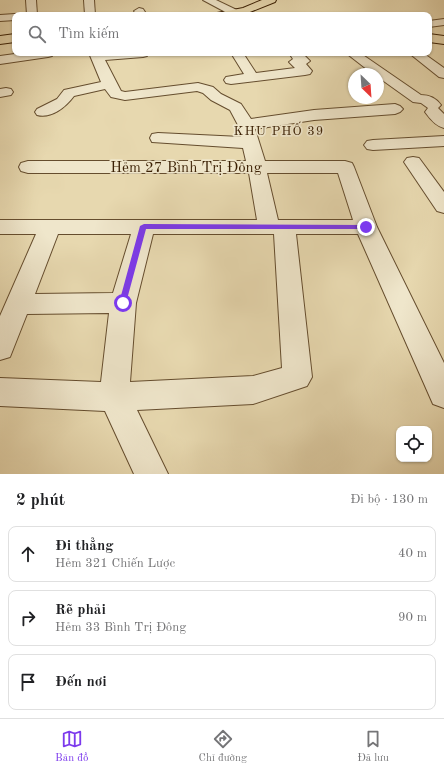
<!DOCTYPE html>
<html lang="vi">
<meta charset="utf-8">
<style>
body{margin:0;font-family:"Old Standard TT",serif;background:#f2f2f2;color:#202124}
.controls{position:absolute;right:12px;bottom:12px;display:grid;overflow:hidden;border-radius:8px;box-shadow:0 1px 3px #0004}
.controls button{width:36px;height:36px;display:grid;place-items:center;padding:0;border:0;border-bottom:1px solid #e0e0e0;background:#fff;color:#202124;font:20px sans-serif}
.compass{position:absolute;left:348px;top:68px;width:36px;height:36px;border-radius:50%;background:#fff;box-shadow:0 1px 3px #0004;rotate:155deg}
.stop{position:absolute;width:12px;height:12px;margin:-9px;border:3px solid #7c3aed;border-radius:50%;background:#fff}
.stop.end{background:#7c3aed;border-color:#fff;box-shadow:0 1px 4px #0008}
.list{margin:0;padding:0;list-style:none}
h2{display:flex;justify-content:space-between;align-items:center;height:52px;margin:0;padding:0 16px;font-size:17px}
h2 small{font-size:13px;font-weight:400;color:#757577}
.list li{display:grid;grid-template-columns:26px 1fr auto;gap:12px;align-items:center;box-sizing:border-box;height:56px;margin:0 8px 8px;padding:0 8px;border:1px solid #e0e0e0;border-radius:8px}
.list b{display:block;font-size:15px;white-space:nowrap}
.list p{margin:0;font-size:13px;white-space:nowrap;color:#757577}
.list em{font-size:13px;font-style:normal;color:#757577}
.icon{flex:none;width:22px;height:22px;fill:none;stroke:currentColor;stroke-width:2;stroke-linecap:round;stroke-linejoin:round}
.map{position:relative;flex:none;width:444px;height:474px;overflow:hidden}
.search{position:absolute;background:#fff;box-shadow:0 1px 3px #0004;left:12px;right:12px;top:12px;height:44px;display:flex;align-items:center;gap:10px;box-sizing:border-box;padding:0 14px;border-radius:8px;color:#757577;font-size:15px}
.sheet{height:244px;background:#fff}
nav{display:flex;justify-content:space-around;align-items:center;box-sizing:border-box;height:56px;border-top:1px solid #e0e0e0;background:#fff;font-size:11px;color:#757577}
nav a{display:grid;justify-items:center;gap:2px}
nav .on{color:#7c3aed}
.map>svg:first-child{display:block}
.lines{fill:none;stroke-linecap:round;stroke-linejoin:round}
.minor-casing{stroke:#654d2e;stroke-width:2}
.major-casing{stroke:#3a1f03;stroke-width:2}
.minor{fill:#efe6cb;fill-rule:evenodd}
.major{fill:#e7d8af;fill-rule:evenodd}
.route{fill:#7c3aed}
.labels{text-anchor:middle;stroke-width:3.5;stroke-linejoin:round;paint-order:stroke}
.far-neighbourhood-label{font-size:13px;letter-spacing:1px;fill:#3a1f03;stroke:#efe6cb}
.street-label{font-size:15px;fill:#3a1f03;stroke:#efe6cb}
</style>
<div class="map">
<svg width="444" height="474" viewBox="0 0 444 474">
<rect width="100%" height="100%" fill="#e7d8af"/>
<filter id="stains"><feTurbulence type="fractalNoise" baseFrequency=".005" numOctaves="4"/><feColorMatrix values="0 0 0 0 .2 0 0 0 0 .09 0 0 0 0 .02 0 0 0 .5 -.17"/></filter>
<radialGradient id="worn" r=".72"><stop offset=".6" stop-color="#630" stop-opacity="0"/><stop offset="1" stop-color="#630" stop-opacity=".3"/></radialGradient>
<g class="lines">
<g class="minor-casing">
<g id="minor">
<path d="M26,0H36L37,15H27Z"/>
<path d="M84,0H94L95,15H85Z"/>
<path d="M203,0H216L243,13L244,15H231Z"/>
<path d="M139,8L143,9L147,15H137L134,11Z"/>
<path d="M15,14L19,15H15V20L0,21V15Z"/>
<path d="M444,19V25L429,27V21Z"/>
<path d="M22,53H54L52,56L48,57L0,64V56Z"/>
<path d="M89,53H149L147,56L143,57L105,60L121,91L125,92L198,83L213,87L221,94L241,104L251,119L314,110L395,104L400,106L403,109L400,112L395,114L314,120L255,129L265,161H345L352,163L354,167L377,227L444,363V408L433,404L358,234H296L312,377L307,386L253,404L137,410L168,474H134L105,411L0,406V378L101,382L109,313L27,314L10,357L0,360V316L36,234H0V220H257L249,173H28L21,171L19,167L21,163L28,161H246L243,148L152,142L150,138L152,134L158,133L241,137L238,125L230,110L211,100L203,93L197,91L125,100L111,97L105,89L74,96C66,107 51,119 37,115L35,112L37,109L57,99L64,90L101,82ZM267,173H338L353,220H278ZM58,234H131L113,293L35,294ZM153,234H274L282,368L253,376L130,382L136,303Z"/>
<path d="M231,53H243L256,73L295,68L289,62L293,59L289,53H302L310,61L306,64L312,71L310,74L305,75L231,84L226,83L224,80L226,77L244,74Z"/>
<path d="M346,53H360L421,95C429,95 436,98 441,105L438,108L444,114V128C436,126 430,119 425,112L428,108L421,103L413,102L378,77V74H373Z"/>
<path d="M409,53H423L444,68V78L439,77Z"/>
<path d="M6,88L11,89L13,92L11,95L0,97V89Z"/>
<path d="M444,136V146L373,150L367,149L364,145L367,141L373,140Z"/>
<path d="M413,157L419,158L444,192V213L437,211L404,162L407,158Z"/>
</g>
</g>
<g class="major-casing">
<g id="major">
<path d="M262,0H276L275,2L245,14L216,15L217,13L243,8Z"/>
<path d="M15,34V42L0,44V36Z"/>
<path d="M429,34L444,36V44L429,42Z"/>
</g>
</g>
<use href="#minor" class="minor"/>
<use href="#major" class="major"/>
</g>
<path class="route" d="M144,224L366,225L369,227L366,229H146L126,303L123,306L119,303L140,226Z"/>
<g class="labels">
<g class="far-neighbourhood-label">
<text x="279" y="135">KHU PHỐ 39</text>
</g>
<g class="street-label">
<text x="186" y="172">Hẻm 27 Bình Trị Đông</text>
</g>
</g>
<rect width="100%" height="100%" filter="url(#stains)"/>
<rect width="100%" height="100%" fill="url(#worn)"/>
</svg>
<div class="controls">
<button><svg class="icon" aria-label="locate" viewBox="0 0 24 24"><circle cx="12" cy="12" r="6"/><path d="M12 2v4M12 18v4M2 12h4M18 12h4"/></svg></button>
</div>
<svg class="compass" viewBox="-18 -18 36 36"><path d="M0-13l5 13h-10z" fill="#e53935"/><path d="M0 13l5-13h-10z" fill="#757577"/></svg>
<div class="stop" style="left:123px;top:303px"></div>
<div class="stop end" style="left:366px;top:227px"></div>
<div class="search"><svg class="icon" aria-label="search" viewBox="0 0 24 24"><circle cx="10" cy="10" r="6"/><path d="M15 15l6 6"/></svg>Tìm kiếm</div>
</div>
<section class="sheet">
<h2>2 phút<small>Đi bộ · 130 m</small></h2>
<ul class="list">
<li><svg class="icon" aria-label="ahead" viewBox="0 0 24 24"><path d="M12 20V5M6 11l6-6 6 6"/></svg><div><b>Đi thẳng</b><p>Hẻm 321 Chiến Lược</p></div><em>40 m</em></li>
<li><svg class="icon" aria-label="right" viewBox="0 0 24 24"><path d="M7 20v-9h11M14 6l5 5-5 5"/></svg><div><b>Rẽ phải</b><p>Hẻm 33 Bình Trị Đông</p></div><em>90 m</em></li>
<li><svg class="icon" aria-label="arrive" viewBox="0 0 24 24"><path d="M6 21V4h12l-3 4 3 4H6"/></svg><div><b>Đến nơi</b></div></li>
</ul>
</section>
<nav>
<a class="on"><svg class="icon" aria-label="map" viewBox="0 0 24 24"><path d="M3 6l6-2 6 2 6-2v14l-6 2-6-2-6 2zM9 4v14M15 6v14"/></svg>Bản đồ</a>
<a><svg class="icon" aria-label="directions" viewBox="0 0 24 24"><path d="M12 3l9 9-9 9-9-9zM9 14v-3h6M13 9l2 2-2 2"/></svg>Chỉ đường</a>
<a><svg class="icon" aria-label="saved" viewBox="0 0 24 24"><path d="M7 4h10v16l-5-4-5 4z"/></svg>Đã lưu</a>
</nav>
